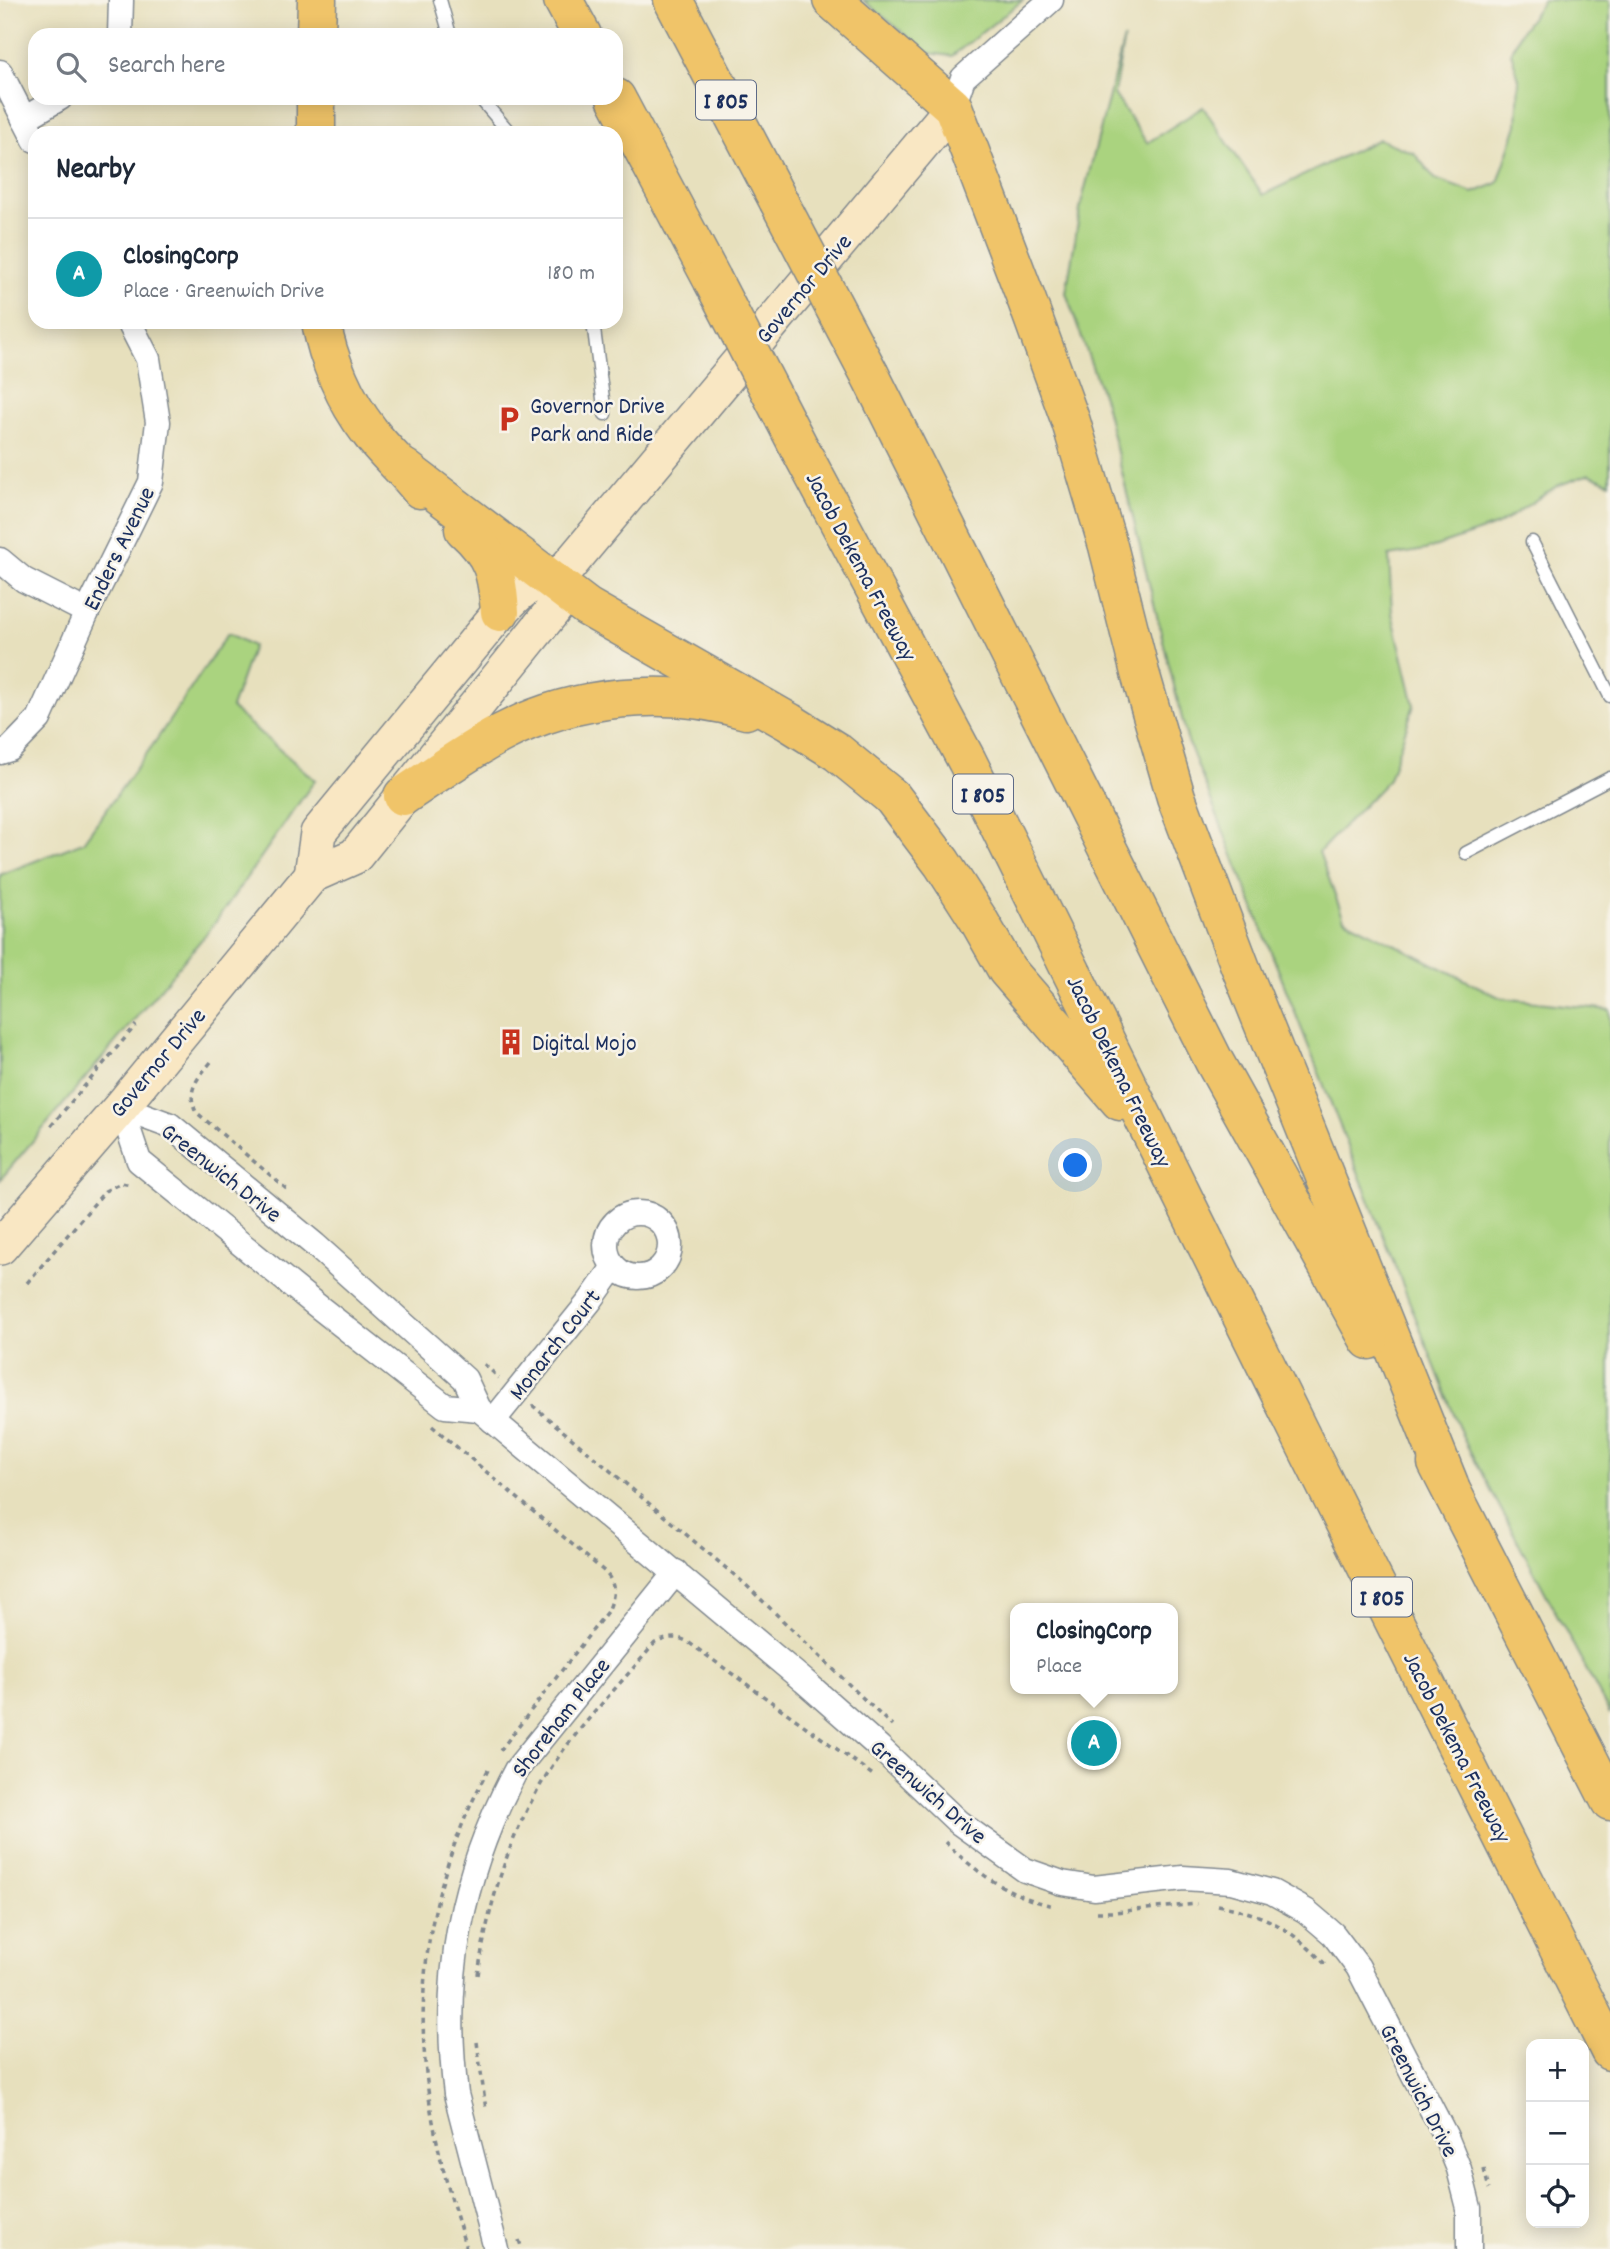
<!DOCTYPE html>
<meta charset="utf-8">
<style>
body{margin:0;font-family:Dekko,sans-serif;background:#f2f2f3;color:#1f2937}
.controls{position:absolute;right:21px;bottom:21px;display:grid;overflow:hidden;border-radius:14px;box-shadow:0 4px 18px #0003}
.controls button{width:63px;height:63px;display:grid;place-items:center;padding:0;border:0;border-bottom:2px solid #e0e1e3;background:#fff;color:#1f2937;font:35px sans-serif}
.you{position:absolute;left:1076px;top:1166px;width:24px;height:24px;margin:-18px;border:5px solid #fff;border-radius:50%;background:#1a73e8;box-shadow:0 0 0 10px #1a73e833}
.badge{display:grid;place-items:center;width:46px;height:46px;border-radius:50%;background:#1a73e8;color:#fff;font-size:23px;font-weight:700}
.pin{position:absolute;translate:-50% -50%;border:4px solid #fff;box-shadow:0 2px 7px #0006}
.popup{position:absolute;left:1010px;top:1603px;width:168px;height:91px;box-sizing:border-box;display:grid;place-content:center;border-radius:14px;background:#fff;filter:drop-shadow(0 2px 5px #0005);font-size:23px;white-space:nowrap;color:#747a83}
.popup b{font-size:26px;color:#1f2937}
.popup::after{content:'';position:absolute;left:50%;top:100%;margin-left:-14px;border:14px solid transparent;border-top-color:#fff}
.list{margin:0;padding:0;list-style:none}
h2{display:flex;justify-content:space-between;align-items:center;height:91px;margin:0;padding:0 28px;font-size:30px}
h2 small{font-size:23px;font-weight:400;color:#747a83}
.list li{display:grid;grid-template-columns:46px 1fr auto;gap:21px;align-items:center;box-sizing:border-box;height:112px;padding:0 28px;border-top:2px solid #e0e1e3}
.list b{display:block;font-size:26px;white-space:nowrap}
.list p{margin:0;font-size:23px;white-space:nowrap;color:#747a83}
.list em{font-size:23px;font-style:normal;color:#747a83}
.icon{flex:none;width:38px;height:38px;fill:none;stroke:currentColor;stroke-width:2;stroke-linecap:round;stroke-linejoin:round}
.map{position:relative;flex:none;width:1610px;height:2249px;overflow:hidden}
.search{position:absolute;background:#fff;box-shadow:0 4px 18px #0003;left:28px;top:28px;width:595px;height:77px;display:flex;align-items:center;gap:18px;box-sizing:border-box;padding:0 24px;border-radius:21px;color:#747a83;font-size:26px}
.panel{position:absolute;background:#fff;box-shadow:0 4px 18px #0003;left:28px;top:126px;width:595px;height:203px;border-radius:21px}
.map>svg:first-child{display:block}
.green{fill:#aad37f;stroke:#62816e;stroke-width:2}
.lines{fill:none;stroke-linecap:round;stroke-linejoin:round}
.lane-casing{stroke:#81888e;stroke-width:15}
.street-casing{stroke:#81888e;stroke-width:27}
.secondary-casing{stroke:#81888e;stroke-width:38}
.highway-casing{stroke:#81888e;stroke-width:41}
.path{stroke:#81888e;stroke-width:3.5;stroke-dasharray:5 5;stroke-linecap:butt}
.lane{stroke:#fff;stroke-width:12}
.street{stroke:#fff;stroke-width:24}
.secondary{stroke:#f9e7c3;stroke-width:35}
.highway{stroke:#f0c469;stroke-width:38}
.highway-bridge-casing{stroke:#81888e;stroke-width:41;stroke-linecap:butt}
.highway-bridge{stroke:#f0c469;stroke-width:38}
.labels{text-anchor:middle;stroke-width:5;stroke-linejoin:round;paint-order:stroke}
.shield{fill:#f7f3e8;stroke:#5d6a87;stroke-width:2}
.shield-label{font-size:23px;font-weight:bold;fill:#1b2f5e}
.street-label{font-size:24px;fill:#1b2f5e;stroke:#f7f3e8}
.poi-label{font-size:24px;fill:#1b2f5e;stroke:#f7f3e8;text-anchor:start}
</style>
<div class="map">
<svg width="1610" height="2249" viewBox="0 0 1610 2249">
<rect width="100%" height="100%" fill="#f7f3e8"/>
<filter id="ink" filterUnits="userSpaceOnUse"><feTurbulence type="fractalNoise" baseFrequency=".0143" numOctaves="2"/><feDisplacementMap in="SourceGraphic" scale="14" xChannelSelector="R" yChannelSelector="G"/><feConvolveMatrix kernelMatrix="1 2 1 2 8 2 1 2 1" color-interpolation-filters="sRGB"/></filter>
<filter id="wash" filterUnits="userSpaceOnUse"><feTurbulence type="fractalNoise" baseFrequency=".00686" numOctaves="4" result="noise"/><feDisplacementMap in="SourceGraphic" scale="28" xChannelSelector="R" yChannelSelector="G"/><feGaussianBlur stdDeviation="1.57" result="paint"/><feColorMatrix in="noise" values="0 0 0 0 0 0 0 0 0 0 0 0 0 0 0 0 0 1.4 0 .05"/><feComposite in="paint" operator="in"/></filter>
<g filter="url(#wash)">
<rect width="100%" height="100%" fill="#e7e0bd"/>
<g class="green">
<path d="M863,0H1023L952,56L928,53Z"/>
<path d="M1542,0H1610V483L1589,474L1557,486L1498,525L1425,550L1389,556L1392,613L1414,705L1389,779L1319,852L1344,919L1501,998L1610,1010V1714L1464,1440L1187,739L1105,403L1066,293L1081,204L1124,38L1114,94L1147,143L1203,107L1263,195L1379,139L1414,153L1435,179L1473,193L1498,183L1517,125L1519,79L1511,53L1520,33L1541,4Z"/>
<path d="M228,633L253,646L231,708L315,780L212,927L0,1180V875L83,842L157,739Z"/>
</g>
</g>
<g filter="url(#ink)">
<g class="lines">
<g class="lane-casing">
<g id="lane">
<path d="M440,0L450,35"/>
<path d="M480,98L510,133"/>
<path d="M593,322L605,414"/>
<path d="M1532,542L1610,696"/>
<path d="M1466,853L1610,778"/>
</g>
</g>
<g class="street-casing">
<g id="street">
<path d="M120,35L121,0"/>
<path d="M0,72L35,140"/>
<path d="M953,107L963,78L1051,0"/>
<path d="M24,119L60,98"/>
<path d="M0,560L24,580L87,612"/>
<path d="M0,752L10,749L39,719L87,612L151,482L158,422L148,359L129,322"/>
<path d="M121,1107L170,1125L315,1245L465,1379L479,1409L804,1681L879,1747L958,1822L1025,1870L1062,1883L1094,1888L1183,1878L1231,1881L1272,1892L1306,1911L1333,1934L1358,1967L1446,2137L1459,2169L1469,2208V2249"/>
<path d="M121,1107L139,1161L315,1304L445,1406L479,1409"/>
<circle cx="638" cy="1245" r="32"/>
<path d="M493,1421L590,1301L614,1267"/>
<path d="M496,2249L456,2094C441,1976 461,1874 516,1770L676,1572"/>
</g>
</g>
<g class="secondary-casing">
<g id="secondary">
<path d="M312,875L318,833L500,612C522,590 524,584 556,581L953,107"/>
<path d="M0,1247L121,1107L312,875L355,856L554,609L557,603L556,581"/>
</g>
</g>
<g class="highway-casing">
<g id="highway">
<path d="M563,0L582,35"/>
<path d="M673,0L778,200"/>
<path d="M832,0L953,107L1027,301L1071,422L1108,546L1140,673L1176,797L1240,966L1449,1484"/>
<path d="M316,35L317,0"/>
<path d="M616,98L712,279"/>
<path d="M316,133V98"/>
<path d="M321,322C328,360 345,400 369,431C384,452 404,468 420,489"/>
<path d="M870,375L1214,1061L1369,1340"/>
<path d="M801,451L967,761L1304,1442L1610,2051"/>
<path d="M404,468L587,607L789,722L837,752L892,797L942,863L978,919L1007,970L1120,1101"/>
<path d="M464,529C494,556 497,574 500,612"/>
<path d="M403,796C435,775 467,751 502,733C574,695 668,686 746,710"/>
<path d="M1437,1463L1610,1801"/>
</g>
</g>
<g class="path">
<path d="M211,1062C197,1079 186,1090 196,1112L290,1192"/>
<path d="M51,1126L136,1025"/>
<path d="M27,1283L105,1191L121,1183L132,1185"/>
<path d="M484,1364L499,1378"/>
<path d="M532,1405L745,1584L892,1726"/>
<path d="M432,1426L605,1572C616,1584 615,1594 609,1609L499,1752"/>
<path d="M945,1842C976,1873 1011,1897 1054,1906"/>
<path d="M1218,1905C1268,1915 1290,1928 1325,1964"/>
<path d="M1097,1912H1115L1197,1904"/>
<path d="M478,1975C490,1893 515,1815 565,1748C593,1712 625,1678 655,1643C667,1638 676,1635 688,1642L873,1775"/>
<path d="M477,2042L486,2110"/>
<path d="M1484,2169L1489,2189"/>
<path d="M519,2240L522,2249"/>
<path d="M466,2249C457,2215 445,2181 438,2146C408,2011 423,1893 488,1770"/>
</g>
<use href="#lane" class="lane"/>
<use href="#street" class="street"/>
<use href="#secondary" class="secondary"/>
<use href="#highway" class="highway"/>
<g class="highway-bridge-casing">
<g id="highway-bridge">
<path d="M778,200L870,375"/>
<path d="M712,279L801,451"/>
</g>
</g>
<use href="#highway-bridge" class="highway-bridge"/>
</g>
</g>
<defs>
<g id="parking-bare" transform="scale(2.1)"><path d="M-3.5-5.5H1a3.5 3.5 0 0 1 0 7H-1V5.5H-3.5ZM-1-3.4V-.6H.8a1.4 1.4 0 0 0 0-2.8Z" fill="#c8321e" stroke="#f7f3e8" stroke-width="2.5" paint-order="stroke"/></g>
<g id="building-bare" transform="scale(2.1)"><path d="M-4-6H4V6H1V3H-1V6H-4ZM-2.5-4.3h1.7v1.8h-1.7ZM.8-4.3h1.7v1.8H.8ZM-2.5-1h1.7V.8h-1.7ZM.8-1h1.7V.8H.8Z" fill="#c8321e" stroke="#f7f3e8" stroke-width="2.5" paint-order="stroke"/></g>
</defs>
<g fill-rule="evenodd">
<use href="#parking-bare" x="509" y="419"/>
<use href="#building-bare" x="511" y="1042"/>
</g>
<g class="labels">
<g class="shield">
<rect x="696" y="80.5" width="60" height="39" rx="5"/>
<rect x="953" y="774.5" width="60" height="39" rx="5"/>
<rect x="1352" y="1577.5" width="60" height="39" rx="5"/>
</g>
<g class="shield-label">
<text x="726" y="108">I 805</text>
<text x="983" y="802">I 805</text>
<text x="1382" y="1605">I 805</text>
</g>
<g class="street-label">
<text transform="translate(803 288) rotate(-50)" y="8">Governor Drive</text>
<text transform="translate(118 548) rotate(-64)" y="8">Enders Avenue</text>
<text transform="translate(862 566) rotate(62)" y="8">Jacob Dekema Freeway</text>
<text transform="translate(157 1062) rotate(-50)" y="8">Governor Drive</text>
<text transform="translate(1120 1071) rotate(64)" y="8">Jacob Dekema Freeway</text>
<text transform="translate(222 1172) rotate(38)" y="8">Greenwich Drive</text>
<text transform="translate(554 1344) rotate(-52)" y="8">Monarch Court</text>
<text transform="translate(560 1717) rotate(-52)" y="8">Shoreham Place</text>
<text transform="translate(1458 1747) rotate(63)" y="8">Jacob Dekema Freeway</text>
<text transform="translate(929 1791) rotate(41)" y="8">Greenwich Drive</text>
<text transform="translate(1420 2090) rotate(63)" y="8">Greenwich Drive</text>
</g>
<g class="poi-label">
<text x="530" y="413">Governor Drive<tspan x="530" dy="28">Park and Ride</tspan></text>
<text x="532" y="1050">Digital Mojo</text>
</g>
</g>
</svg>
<div class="controls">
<button>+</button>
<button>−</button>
<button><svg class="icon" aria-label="locate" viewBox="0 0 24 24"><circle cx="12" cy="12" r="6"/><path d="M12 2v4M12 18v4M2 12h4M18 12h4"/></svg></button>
</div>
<div class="you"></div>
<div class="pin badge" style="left:1094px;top:1743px;background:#0f9aa8">A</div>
<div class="popup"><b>ClosingCorp</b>Place</div>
<div class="search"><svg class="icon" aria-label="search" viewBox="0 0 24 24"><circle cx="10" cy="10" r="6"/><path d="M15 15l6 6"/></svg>Search here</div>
<section class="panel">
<h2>Nearby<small></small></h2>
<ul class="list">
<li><span class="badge" style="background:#0f9aa8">A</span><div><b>ClosingCorp</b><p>Place · Greenwich Drive</p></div><em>180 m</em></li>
</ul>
</section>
</div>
